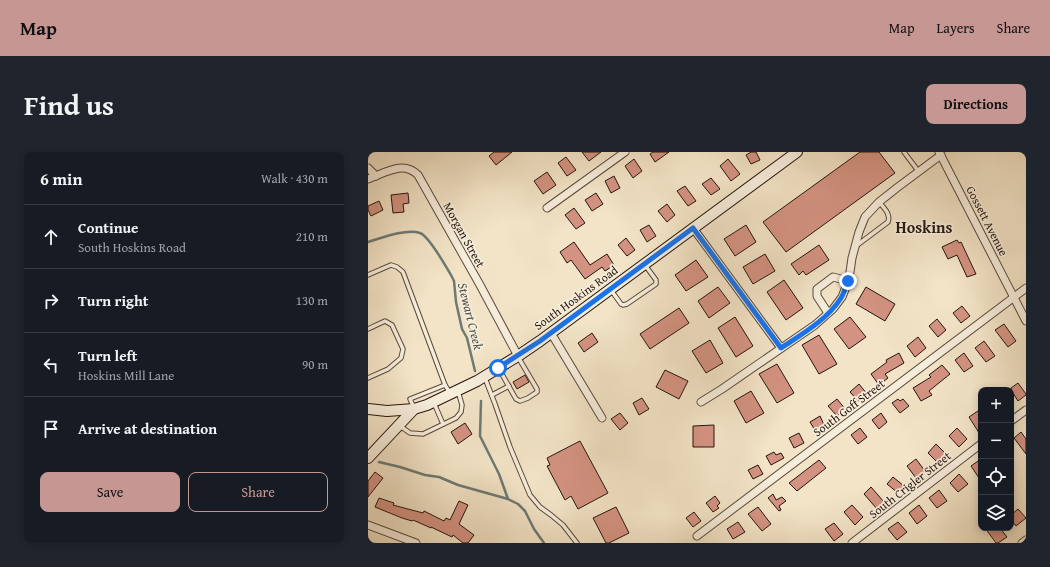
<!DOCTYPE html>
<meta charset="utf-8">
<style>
body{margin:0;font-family:"Gentium Book Plus",serif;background:#20242c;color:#f1f3f6}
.controls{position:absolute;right:12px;bottom:12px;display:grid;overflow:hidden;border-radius:8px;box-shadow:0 2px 10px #0003}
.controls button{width:36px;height:36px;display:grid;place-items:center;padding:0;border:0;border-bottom:1px solid #363941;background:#171b24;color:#f1f3f6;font:20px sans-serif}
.stop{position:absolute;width:12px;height:12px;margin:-9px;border:3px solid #1a73e8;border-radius:50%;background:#fff}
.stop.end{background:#1a73e8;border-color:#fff;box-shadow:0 1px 4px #0008}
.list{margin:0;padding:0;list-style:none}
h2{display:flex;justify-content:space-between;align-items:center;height:52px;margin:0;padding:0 16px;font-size:17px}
h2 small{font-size:13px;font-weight:400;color:#9ea1a6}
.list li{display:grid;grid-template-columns:26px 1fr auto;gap:12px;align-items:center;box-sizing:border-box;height:64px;padding:0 16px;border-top:1px solid #363941}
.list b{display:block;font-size:15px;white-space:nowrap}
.list p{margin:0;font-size:13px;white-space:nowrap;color:#9ea1a6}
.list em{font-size:13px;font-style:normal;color:#9ea1a6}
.actions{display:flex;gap:8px;padding:12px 16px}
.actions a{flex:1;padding:9px 0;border:1px solid #c59692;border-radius:8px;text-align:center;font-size:14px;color:#c59692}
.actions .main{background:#c59692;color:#111}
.icon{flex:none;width:22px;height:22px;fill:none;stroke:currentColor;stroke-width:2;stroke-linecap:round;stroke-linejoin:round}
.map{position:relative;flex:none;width:658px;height:391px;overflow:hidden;border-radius:8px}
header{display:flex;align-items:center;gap:24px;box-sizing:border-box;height:56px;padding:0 20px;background:#c59692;color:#111}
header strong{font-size:19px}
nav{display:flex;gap:22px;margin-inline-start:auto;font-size:14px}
.intro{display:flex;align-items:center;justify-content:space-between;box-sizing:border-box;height:96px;padding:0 24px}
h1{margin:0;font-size:28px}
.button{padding:10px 18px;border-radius:8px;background:#c59692;color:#111;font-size:14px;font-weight:700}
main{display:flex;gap:24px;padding:0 24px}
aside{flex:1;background:#171b24;border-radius:8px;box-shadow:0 2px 10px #0003}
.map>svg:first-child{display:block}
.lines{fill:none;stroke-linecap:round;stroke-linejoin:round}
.stream{stroke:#6d7a75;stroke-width:2.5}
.building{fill:#d49382;stroke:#25150d}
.lane-casing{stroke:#58493c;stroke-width:5.5}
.street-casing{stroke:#58493c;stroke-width:9}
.secondary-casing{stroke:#25150d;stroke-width:12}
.lane{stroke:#f7eddb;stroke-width:3.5}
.street{stroke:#f7eddb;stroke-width:7}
.secondary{stroke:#f7eddb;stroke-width:10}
.route{stroke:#1a73e8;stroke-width:5}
.labels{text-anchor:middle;stroke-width:3.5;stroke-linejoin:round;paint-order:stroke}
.street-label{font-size:12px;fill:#25150d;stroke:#f7eddb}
.water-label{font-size:13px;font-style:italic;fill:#4f504a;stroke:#f7eddb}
.district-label{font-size:16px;font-weight:bold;fill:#25150d;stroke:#f7eddb}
</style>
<header>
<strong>Map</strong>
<nav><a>Map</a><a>Layers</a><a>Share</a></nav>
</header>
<div class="intro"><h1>Find us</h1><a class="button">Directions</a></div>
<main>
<aside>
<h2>6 min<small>Walk · 430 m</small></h2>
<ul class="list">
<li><svg class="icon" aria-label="ahead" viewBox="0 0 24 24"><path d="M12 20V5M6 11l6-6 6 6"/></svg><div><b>Continue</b><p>South Hoskins Road</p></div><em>210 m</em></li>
<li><svg class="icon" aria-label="right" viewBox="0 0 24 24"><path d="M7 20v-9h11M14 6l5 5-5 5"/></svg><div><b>Turn right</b></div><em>130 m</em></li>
<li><svg class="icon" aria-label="left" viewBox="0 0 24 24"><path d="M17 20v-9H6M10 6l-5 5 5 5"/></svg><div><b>Turn left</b><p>Hoskins Mill Lane</p></div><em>90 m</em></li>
<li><svg class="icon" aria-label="arrive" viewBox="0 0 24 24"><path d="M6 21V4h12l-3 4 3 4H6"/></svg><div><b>Arrive at destination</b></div></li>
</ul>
<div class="actions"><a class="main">Save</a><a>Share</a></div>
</aside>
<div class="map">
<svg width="658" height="391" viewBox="0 0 658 391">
<rect width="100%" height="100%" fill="#f3e4c7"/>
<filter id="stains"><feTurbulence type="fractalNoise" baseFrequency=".005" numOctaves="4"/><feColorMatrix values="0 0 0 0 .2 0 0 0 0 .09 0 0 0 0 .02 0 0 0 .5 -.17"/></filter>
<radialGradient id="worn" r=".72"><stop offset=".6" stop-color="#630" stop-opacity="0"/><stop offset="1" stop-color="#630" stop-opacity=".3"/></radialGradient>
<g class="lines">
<g class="stream">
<path d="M0,90C13,86 39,76 52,81C61,84 77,113 83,123L86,129L88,150L94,177L99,186L107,219"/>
<path d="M113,249L112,284L131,322L140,347"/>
<path d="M11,310L32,315L57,323L71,325L90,333L140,347L150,352L157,359L166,377L176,391"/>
</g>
</g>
<g class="building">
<path d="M126,0H144L128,13L121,4Z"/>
<path d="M214,0H233L221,9Z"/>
<path d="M285,0H301L287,10L282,2Z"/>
<path d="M383,0H388L392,8L383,12L378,3Z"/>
<path d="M492,0H511L527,21L418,100L395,70Z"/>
<path d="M198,5L208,18L199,24L190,11Z"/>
<path d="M266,7L274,19L265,26L257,14Z"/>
<path d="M360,7L372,22L363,29L352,14Z"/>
<path d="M179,20L188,33L175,42L166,29Z"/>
<path d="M246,24L252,36L243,41L237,29Z"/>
<path d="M343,26L352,37L343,43L334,32Z"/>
<path d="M317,34L328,49L320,54L309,39Z"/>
<path d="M40,41L41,51L35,52L36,60L25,61L23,43Z"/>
<path d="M228,41L235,52L224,59L217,48Z"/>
<path d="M11,49L15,58L3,64L0,58V54Z"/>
<path d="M299,52L307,63L299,70L290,59Z"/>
<path d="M206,56L217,71L208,77L197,63Z"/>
<path d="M281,73L288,84L279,90L272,78Z"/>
<path d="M378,73L388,90L367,104L356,87Z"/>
<path d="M258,86L267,98L259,104L250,93Z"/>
<path d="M589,88L591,91L593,90L608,122L599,125L589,103L580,107L574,95Z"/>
<path d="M206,90L222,113L239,102L246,113L237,119L234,115L217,127L203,108L199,111L192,100Z"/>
<path d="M451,93L461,108L438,123L435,119L431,123L423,112Z"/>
<path d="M397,102L407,119L385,132L375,115Z"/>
<path d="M328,108L340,125L318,139L307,123Z"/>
<path d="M416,128L435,156L418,168L399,140Z"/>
<path d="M350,135L362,151L341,166L330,149Z"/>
<path d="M498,135L527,152L517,169L488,152Z"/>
<path d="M594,154L602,164L593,171L585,161Z"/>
<path d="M311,156L321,171L282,197L272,182Z"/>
<path d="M367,165L385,194L368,205L350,176Z"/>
<path d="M482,165L498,185L481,197L466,177Z"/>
<path d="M569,167L578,178L570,185L561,174Z"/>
<path d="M636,172L648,189L640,195L627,178Z"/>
<path d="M224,181L230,190L216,200L210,191Z"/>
<path d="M451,183L469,212L451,222L434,193Z"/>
<path d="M550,185L558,196L547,205L539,194Z"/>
<path d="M342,188L355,211L338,221L324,199Z"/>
<path d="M616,189L627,204L618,210L607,196Z"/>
<path d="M531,201L536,211L517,222L520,226L511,233L503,222L519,210L518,208Z"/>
<path d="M596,201L605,214L596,220L587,208Z"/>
<path d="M409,212L426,241L409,251L391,222Z"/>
<path d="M574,213L582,222L561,239L564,243L553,249L545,236L563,225L561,223Z"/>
<path d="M297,218L320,229L311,247L288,235Z"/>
<path d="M157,223L161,230L149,237L145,230Z"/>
<path d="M650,231L658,242V243L650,249L643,238V236Z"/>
<path d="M491,232L499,242L490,249L482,240Z"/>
<path d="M383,239L396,261L378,271L366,249Z"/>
<path d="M274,246L281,257L271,263L265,251Z"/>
<path d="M469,247L478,258L469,264L460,254Z"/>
<path d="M530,247L532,249L535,247L541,254L532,261L524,251Z"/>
<path d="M610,259L613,263V284L601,265Z"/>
<path d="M252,261L260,271L252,278L243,267Z"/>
<path d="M513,261L519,270L511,277L504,268Z"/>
<path d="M452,264L457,275L448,280L442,270Z"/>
<path d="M97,271L104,282L90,292L83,280Z"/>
<path d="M346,273V295H325V274Z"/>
<path d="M492,276L499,285L490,292L483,283Z"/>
<path d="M589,276L599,287L591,295L581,284Z"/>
<path d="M653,280L658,287V302L646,286Z"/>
<path d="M431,281L436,291L426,296L421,286Z"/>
<path d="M212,289L240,341L210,357L203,344L197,348L179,314L182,313L179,306Z"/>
<path d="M568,292L579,303L570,311L560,301Z"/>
<path d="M406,300L408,303L413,301L416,306L403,313L398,304Z"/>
<path d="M548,307L557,319L548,326L539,314Z"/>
<path d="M613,307V329L603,314Z"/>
<path d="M451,308L458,316L429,339L421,331Z"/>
<path d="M390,313L395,322L385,327L380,318Z"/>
<path d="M7,320L15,326L0,345V329Z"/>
<path d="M591,322L600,332L590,340L582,331Z"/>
<path d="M525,325L536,334L530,341L519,332Z"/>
<path d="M503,335L516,350L509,357L496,342Z"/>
<path d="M571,338L579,349L569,356L561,346Z"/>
<path d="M405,342L408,348L414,345L418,349L411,354L413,358L411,359L400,346Z"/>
<path d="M347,344L352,351L349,354L351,356L345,360L338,351Z"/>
<path d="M11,346L26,351L25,353L55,361L56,359L76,369L78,366L82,368L91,349L100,353L91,372L106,383L100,391H95L85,383L84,385L63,375V376L45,368L44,369L34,366L7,355Z"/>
<path d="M484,353L495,365L487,373L476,360Z"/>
<path d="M551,353L559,364L549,372L541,361Z"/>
<path d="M248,355L261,381L241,391H238L225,366Z"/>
<path d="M390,355L403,372L394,379L380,362Z"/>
<path d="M650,357L658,366L648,374L643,368V363Z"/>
<path d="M326,360L333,369L325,375L318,366Z"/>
<path d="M370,370L377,380L365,387L359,377Z"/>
<path d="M530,370L539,380L529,388L520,377Z"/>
<path d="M466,371L475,382L466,389L457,377Z"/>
<path d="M617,376H632L639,385L630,391H628Z"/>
</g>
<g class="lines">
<g class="lane-casing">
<g id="lane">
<path d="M536,0L551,20"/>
<path d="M488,94L520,70C523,62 516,56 511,50"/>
<path d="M0,123L23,113L29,115L35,120L77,233L82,241"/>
<path d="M243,138L253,152L255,153L259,152L288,132V128L277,113"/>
<path d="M0,177L17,169L24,173L35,197L33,206L20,217L0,226"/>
<path d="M131,217L148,247L152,249L160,246L169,240V237L150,205"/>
<path d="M117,226L127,252L142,295L162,343L172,355L183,363L195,373L209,391"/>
<path d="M124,243L141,234"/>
<path d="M66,251L75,272"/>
<path d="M46,256L42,247L77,233"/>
<path d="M32,274L42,281L55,282L88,266L93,260L94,253L90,239"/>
</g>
</g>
<g class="street-casing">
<g id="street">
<path d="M571,0L658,169"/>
<path d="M0,16L8,24"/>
<path d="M0,27C17,21 35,8 50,23L112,133L150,204"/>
<path d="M179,56L257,0"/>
<path d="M325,76L413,196"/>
<path d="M460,161L449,144V137L465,125L480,129"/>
<path d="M183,181L234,266"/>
<path d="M333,250L354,237L447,173L465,157L474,145L478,135L482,120L484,106L491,80L497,65L511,50L530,35L573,3"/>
<path d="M643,269L658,258"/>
<path d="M0,373L48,391"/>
<path d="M329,384L658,136"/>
<path d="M484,391L613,292"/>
<path d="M654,391L658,388"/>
</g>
</g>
<g class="secondary-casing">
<g id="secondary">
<path d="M0,257L19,259L46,257"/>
<path d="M0,306L46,257L59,253L109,229L150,204L172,189L429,0"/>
</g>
</g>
<use href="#lane" class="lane"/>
<use href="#street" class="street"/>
<use href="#secondary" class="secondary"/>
</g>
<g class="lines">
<path class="route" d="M130,216L172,189L325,76L413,196C434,182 459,168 473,146C476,141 478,135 480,129"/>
</g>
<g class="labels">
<g class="street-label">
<text transform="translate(619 69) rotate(63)" y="4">Gossett Avenue</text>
<text transform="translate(96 83) rotate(61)" y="4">Morgan Street</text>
<text transform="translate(208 146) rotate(-36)" y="4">South Hoskins Road</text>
<text transform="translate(481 256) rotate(-37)" y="4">South Goff Street</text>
<text transform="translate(542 333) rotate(-38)" y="4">South Crigler Street</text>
</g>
<g class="water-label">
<text transform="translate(103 164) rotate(76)" y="5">Stewart Creek</text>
</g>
<g class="district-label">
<text x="556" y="81">Hoskins</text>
</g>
</g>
<rect width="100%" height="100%" filter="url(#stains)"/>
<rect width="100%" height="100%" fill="url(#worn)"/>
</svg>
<div class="controls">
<button>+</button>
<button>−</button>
<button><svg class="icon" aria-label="locate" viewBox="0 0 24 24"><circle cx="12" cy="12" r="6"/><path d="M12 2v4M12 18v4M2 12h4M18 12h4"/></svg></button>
<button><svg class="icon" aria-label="layers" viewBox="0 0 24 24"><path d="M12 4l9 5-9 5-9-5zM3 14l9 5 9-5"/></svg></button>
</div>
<div class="stop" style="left:130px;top:216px"></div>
<div class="stop end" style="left:480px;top:129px"></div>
</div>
</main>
